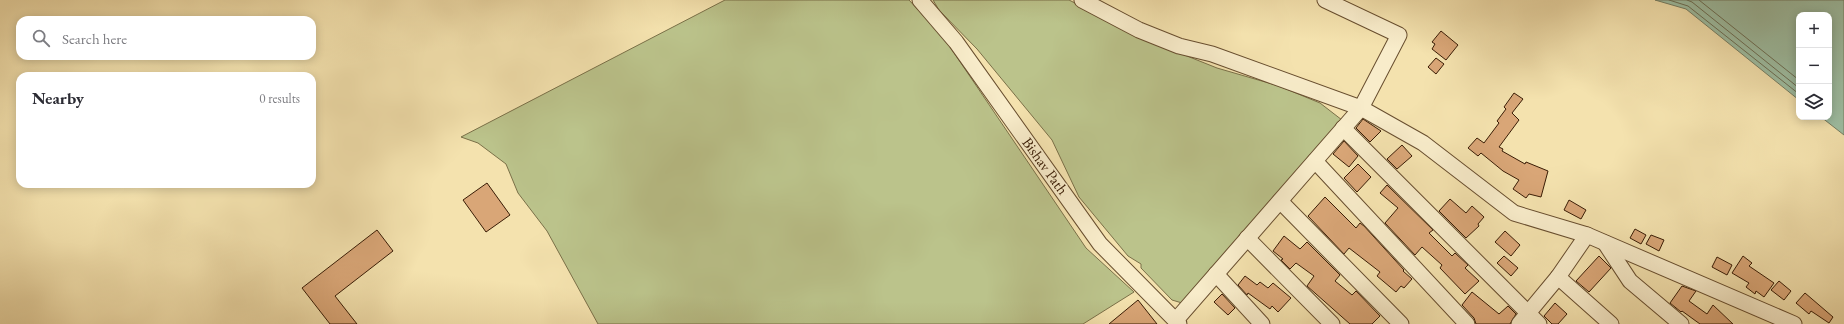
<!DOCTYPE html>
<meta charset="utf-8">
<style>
body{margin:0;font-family:"EB Garamond",serif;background:#f7f7f7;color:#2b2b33}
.controls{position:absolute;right:12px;top:12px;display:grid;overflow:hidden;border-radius:8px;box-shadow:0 2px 10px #0003}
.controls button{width:36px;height:36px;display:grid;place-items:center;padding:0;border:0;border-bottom:1px solid #e1e1e2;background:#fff;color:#2b2b33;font:20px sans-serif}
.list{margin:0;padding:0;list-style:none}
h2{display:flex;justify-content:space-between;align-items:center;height:52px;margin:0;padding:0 16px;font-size:17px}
h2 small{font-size:13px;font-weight:400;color:#7c7c81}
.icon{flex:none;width:22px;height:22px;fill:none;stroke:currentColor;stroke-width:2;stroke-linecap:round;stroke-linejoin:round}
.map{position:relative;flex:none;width:1844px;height:324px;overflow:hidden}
.search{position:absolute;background:#fff;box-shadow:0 2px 10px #0003;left:16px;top:16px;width:300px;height:44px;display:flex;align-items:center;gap:10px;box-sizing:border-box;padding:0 14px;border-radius:12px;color:#7c7c81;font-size:15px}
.panel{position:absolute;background:#fff;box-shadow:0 2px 10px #0003;left:16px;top:72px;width:300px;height:116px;border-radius:12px}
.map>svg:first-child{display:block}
.green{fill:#bbc38b;stroke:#7a7048}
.water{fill:#9ebfa4;stroke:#767e64}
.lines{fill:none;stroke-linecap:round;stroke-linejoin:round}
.shore{stroke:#6c6e54;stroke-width:1}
.building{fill:#d9a677;stroke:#391c05}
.street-casing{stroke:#684e2f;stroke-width:17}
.street{stroke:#f8ecca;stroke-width:15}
.labels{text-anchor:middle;stroke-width:3;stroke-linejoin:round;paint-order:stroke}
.street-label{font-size:15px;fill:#391c05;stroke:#f8ecca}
</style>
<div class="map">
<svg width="1844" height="324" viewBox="0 0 1844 324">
<rect width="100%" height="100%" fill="#f4e2ae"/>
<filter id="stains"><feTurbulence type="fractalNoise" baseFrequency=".005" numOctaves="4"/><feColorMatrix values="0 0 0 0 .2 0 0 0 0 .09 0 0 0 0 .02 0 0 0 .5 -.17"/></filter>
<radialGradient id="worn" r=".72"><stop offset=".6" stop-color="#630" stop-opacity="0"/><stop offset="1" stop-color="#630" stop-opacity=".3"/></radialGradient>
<g class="green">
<path d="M725,0H909L944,38L1086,248L1134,292L1083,324H598L547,231L518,193L506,164L478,143L461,137Z"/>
<path d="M933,0H1069L1152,42L1217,68L1279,86L1320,103L1342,120L1182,303L1172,300L1141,268V264L1128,256L1079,197L1052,140L977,49L939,10Z"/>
</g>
<path class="water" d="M1655,0H1844V135L1821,117H1829V15H1799V100L1686,9Z"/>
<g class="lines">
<g class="shore">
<path d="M1669,0L1688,6L1799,94"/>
<path d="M1687,0L1692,2L1799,88"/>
<path d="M1699,0L1799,80"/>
</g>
</g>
<g class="building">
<path d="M1441,31L1458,45L1446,60L1432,49L1435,44L1432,42Z"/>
<path d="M1436,58L1444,64L1436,74L1428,67Z"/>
<path d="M1514,93L1523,99L1512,113L1519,120L1499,147L1503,149L1502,151L1525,164L1526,162L1548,171L1541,197L1529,194L1526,198L1513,189L1519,180L1503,171L1481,153L1478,156L1468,148L1477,138L1484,143L1499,123L1497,121L1506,109L1504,107Z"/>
<path d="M1363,119L1381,131L1370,142L1356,128Z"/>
<path d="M1344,141L1358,156L1349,167L1333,154Z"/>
<path d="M1402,145L1412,156L1397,169L1387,159Z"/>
<path d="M1358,164L1371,177L1357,192L1344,178Z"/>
<path d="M487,183L510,215L486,232L463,200Z"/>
<path d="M1387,185L1433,230L1429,233L1452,256L1455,253L1468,265L1465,268L1479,281L1465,294L1440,268L1442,265L1422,247L1415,255L1385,223L1398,208L1380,193Z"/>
<path d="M1325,197L1356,228L1360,223L1364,226L1404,270L1403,271L1412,279L1404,288L1401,286L1396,292L1377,276L1380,272L1349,248L1344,254L1308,216Z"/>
<path d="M1450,199L1466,213L1472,206L1484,217L1478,224L1479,226L1466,238L1439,211Z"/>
<path d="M1569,200L1586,210L1581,219L1564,210Z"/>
<path d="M1635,229L1646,235L1641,244L1630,238Z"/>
<path d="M377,230L393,251L335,296L357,324H330L302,288Z"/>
<path d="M1505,231L1520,245L1511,256L1495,242Z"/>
<path d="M1651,235L1664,240L1659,251L1646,244Z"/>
<path d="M1284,236L1300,249L1307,242L1340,275L1335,281L1352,295L1356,291L1380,316L1372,324H1350L1307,286L1314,276L1296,263L1290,269L1281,260L1283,259L1273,251Z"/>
<path d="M1504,256L1518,268L1511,276L1497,263Z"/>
<path d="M1599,256L1611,268L1589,292L1576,281Z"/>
<path d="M1743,256L1752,263L1749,266L1774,283L1764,297L1756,291L1755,294L1746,287L1749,283L1732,273Z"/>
<path d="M1717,257L1732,265L1727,275L1712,267Z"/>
<path d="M1245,276L1257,285L1260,282L1268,288L1273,283L1291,298L1278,312L1272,306L1270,309L1248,293L1247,295L1238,285Z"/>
<path d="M1779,281L1791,291L1784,300L1771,290Z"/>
<path d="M1682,286L1696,291L1689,301L1707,314L1713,305L1733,324H1700L1682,311L1681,312L1670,303Z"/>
<path d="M1472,292L1499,314L1508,306L1516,314L1510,324H1476L1474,318L1462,305Z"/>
<path d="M1805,293L1833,317L1829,323L1811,311L1809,314L1796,303Z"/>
<path d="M1222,294L1235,308L1228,315L1214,302Z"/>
<path d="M1138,300L1157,324H1109Z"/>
<path d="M1555,303L1567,314L1558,324H1552L1544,316Z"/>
</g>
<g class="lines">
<g class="street-casing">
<g id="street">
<path d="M920,0L956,42L1100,244L1179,324"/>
<path d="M1082,0L1139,30L1179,46L1212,54L1361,108L1423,143L1514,213L1587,235L1794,324"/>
<path d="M1343,128L1539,324"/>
<path d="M1315,161L1467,324"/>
<path d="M1280,201L1401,324"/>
<path d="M1247,238L1332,324"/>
<path d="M1605,243L1630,281L1681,324"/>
<path d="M1216,274L1262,324"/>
<path d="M1558,277L1611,324"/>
<path d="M1176,320L1361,108L1399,35L1325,0"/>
<path d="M1519,324L1558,277L1587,235"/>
</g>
</g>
<use href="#street" class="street"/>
</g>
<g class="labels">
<g class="street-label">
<text transform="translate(1045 166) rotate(54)" y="5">Bishav Path</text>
</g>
</g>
<rect width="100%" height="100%" filter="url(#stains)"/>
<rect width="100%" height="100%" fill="url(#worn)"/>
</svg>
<div class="controls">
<button>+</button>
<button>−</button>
<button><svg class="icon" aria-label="layers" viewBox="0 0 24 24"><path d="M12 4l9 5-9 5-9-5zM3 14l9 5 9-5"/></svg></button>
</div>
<div class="search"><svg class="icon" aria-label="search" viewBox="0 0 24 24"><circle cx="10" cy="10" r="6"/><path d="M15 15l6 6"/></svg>Search here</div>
<section class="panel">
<h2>Nearby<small>0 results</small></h2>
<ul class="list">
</ul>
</section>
</div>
